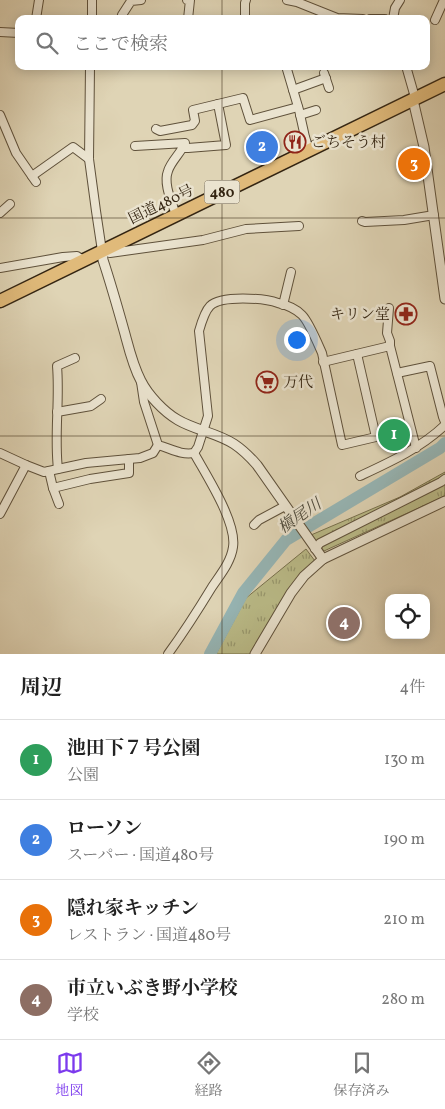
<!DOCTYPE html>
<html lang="ja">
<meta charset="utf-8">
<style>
body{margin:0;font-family:Vollkorn,"Noto Serif JP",serif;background:#f6f6f6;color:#222}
.controls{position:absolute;right:15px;bottom:15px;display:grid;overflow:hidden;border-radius:10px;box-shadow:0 2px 12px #0003}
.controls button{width:45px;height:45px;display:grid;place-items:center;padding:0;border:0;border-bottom:1px solid #e0e0e0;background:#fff;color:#222;font:25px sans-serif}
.you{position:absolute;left:296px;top:339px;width:18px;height:18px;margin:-12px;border:4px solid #fff;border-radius:50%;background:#1a73e8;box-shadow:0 0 0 8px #1a73e833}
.badge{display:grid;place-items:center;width:32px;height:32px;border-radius:50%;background:#7c3aed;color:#fff;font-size:16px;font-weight:700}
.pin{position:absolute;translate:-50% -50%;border:2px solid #fff;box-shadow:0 1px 5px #0006}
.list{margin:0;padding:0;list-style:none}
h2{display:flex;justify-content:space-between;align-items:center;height:65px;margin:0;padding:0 20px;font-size:21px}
h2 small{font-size:16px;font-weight:400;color:#767676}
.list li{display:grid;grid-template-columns:32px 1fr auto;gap:15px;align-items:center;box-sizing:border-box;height:80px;padding:0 20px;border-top:1px solid #e0e0e0}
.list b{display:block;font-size:19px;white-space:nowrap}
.list p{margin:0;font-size:16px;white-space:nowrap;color:#767676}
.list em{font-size:16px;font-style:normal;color:#767676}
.icon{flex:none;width:28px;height:28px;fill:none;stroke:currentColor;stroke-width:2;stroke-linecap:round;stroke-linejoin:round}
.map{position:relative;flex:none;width:445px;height:654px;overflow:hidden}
.search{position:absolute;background:#fff;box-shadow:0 2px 12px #0003;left:15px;right:15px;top:15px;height:55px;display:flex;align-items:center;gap:12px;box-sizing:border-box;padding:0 18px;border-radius:10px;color:#767676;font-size:19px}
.sheet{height:385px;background:#fff}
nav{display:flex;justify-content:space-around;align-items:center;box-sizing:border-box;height:70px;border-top:1px solid #e0e0e0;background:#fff;font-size:14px;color:#767676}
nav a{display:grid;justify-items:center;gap:2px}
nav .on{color:#7c3aed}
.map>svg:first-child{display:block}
.grass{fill:url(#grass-tufts);stroke:#77704d}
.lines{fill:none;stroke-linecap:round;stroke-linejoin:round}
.river{stroke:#96b6b6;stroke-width:12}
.minor-casing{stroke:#5f513b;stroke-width:10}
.tertiary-casing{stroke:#5f513b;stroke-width:11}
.trunk-casing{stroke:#342512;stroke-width:15}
.minor{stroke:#eae3cf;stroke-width:8}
.tertiary{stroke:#eae3cf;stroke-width:9}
.trunk{stroke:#e0ba7a;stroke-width:12}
.grid{fill:none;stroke:#342512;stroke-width:1;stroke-opacity:0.55}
.labels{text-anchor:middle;stroke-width:5;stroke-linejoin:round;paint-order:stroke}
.shield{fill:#eae3cf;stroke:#6b5e4b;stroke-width:1}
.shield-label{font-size:14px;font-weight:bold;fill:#342512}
.poi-label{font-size:15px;fill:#342512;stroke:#eae3cf;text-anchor:start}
.street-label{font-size:15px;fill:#342512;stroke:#eae3cf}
.water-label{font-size:16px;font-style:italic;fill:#4c493b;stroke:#eae3cf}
</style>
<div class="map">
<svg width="445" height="654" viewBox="0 0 445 654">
<defs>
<pattern id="grass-tufts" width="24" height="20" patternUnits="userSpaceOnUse" patternTransform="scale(1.25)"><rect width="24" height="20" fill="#babb88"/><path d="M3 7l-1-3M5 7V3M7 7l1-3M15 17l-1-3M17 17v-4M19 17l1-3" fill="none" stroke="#98986e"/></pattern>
</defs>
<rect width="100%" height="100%" fill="#dfd4b5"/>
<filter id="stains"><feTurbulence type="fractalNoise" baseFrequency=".004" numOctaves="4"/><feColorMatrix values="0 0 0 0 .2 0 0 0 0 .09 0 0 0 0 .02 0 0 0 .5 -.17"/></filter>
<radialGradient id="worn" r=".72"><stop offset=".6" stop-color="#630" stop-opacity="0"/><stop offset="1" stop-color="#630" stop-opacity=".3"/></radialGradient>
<g class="grass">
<path d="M406,424L410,441L383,447L378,430Z"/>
<path d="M445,472V496L324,551L311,535L400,497Z"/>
<path d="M306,549L315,561L252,654H216L246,598Z"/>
</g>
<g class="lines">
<path class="river" d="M210,654L243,593L286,540L440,448L445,443"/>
<g class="minor-casing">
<g id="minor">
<path d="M187,0H190L188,19"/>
<path d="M287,0L297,2L337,18L363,19"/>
<path d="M36,19L39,0"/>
<path d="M92,19V0"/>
<path d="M121,19L122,15L131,1L141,0"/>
<path d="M245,19V3L246,0"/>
<path d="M370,19H385"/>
<path d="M393,19L395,8L400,0"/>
<path d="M435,20L444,0"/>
<path d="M0,32L19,33"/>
<path d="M90,66L89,159L96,211L102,251L110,253L203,240L246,229L299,226"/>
<path d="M286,66L299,110L305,137L309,150"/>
<path d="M406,66L414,94L413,100"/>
<path d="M324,73L329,88"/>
<path d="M293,90L326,78"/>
<path d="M0,115L16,153L36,182"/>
<path d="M300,115L316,110"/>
<path d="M156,129L160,131L192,125L195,121L193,110L243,98L250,120L298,107"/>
<path d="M135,146L185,143C181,153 171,161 168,171C163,184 172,202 176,215"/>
<path d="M183,148H188L226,145L218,104"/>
<path d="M32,176L73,147L89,159"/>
<path d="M0,213L10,204"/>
<path d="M362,221L365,222L404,220L434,215"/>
<path d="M0,268L63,257L77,256L83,260"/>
<path d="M283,305L291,272"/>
<path d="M389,308L387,333L390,341V346"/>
<path d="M323,362L390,346L416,448"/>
<path d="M397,373L430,366L443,417L445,422"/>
<path d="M141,382L144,402L158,445C172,449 180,455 194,453L198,447L208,416L199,331C201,324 205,311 210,306C221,295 264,298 278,303C287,305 296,309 302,315C309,322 318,344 322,353L342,445L376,437L357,354"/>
<path d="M57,412L91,406L101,399"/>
<path d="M0,453L26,465L44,472L86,463L140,458L153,453L158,445"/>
<path d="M58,469C54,435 60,400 57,366L75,358"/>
<path d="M49,471L53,488L59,504"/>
<path d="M360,476C390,462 421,448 445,425"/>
<path d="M53,488L90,479L129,473V459"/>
<path d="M0,514L26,465"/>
<path d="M254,525L259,520L285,506"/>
<path d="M315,549L320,543L441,482L445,479"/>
<path d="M168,654C184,632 198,610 212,587C220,575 231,562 233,547C237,522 206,475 194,453"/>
</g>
</g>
<g class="tertiary-casing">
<g id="tertiary">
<path d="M413,100L424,147L445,299"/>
<path d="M102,251L103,260C111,284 118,309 125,334C129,349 133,366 141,381C148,395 164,412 178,420C195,430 217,433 234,444C243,450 250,457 257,465L323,559"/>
<path d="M255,654L291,593L304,576L323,559L445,501"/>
</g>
</g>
<g class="trunk-casing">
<path id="trunk" d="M0,301L445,84"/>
</g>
<use href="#minor" class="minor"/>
<use href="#tertiary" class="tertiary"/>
<use href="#trunk" class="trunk"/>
</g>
<path class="grid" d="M222,0V19M222,66V654M0,218H445M0,436H445"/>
<defs>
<g id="restaurant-ring" transform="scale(1.125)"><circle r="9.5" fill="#eae3cf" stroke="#8f2418" stroke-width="1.5"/><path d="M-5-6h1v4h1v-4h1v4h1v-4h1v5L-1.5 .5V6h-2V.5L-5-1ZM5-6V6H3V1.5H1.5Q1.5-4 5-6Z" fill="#8f2418"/></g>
<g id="pharmacy-ring" transform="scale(1.125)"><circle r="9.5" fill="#eae3cf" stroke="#8f2418" stroke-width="1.5"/><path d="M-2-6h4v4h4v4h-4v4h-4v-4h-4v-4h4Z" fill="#8f2418"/></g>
<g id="supermarket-ring" transform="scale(1.125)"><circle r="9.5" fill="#eae3cf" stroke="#8f2418" stroke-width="1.5"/><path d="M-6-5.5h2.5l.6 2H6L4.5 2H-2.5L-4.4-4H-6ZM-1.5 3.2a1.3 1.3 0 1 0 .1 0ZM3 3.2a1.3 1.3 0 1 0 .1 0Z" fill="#8f2418"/></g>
</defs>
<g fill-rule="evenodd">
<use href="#restaurant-ring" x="295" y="142"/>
<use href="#pharmacy-ring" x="406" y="314"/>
<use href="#supermarket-ring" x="267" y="382"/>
</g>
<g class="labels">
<rect class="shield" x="204.5" y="180.5" width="35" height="23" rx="4"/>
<g class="shield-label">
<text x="222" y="197">480</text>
</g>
<g class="poi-label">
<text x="311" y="147">ごちそう村</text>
<text x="390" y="319" text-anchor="end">キリン堂</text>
<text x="283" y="387">万代</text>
</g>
<g class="street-label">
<text transform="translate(161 204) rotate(-26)" y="5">国道480号</text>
</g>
<g class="water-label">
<text transform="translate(299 515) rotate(-34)" y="6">槇尾川</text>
</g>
</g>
<rect width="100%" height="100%" filter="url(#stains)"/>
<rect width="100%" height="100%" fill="url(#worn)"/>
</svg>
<div class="controls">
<button><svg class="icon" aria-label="locate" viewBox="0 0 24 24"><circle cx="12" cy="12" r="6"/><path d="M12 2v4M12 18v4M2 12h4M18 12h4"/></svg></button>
</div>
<div class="you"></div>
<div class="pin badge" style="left:394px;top:435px;background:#2e9e5b">1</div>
<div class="pin badge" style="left:262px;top:147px;background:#3f7fe0">2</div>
<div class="pin badge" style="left:414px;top:164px;background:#e8710a">3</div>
<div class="pin badge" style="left:344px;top:623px;background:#8d6e63">4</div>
<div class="search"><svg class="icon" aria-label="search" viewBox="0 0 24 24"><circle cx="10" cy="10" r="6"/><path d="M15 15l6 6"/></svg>ここで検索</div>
</div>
<section class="sheet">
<h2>周辺<small>4件</small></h2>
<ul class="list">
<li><span class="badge" style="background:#2e9e5b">1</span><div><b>池田下７号公園</b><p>公園</p></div><em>130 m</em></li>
<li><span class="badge" style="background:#3f7fe0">2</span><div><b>ローソン</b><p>スーパー · 国道480号</p></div><em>190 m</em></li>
<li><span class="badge" style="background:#e8710a">3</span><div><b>隠れ家キッチン</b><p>レストラン · 国道480号</p></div><em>210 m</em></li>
<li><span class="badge" style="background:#8d6e63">4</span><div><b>市立いぶき野小学校</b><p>学校</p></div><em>280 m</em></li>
</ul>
</section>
<nav>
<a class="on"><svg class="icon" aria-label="map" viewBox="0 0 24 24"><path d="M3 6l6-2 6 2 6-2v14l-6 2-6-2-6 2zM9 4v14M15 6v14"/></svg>地図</a>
<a><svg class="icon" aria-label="directions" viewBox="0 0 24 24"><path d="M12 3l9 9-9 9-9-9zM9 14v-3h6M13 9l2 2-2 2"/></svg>経路</a>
<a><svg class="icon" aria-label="saved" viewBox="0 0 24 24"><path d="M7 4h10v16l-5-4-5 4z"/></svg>保存済み</a>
</nav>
